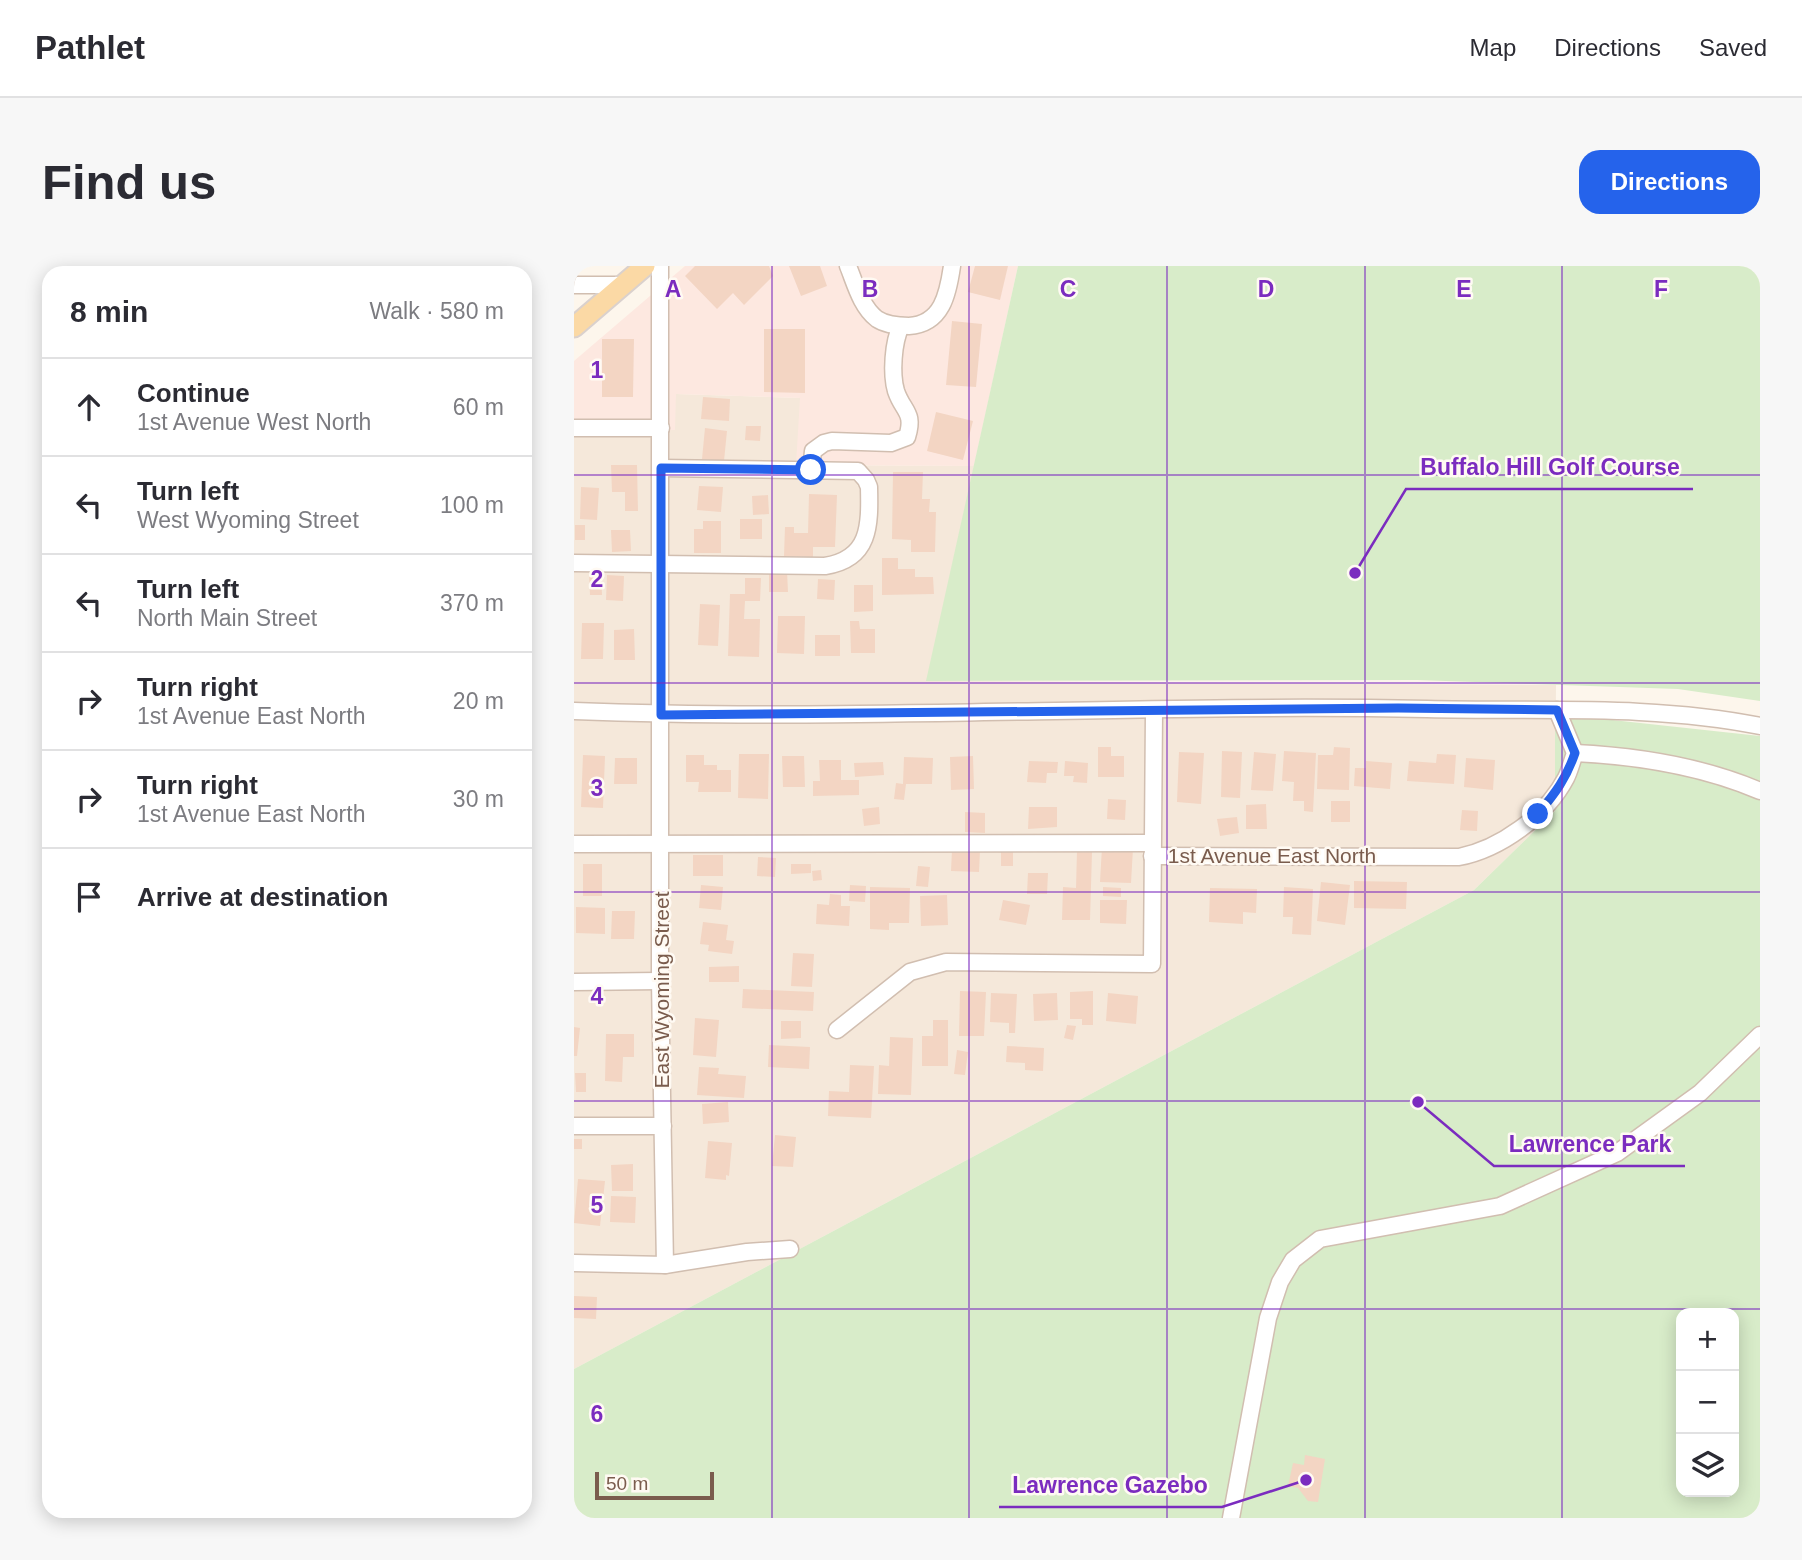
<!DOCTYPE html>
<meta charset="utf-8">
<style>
body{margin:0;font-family:Helvetica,sans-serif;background:#f7f7f7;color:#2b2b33}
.controls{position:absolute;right:21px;bottom:21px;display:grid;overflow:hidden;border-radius:14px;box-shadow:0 4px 18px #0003}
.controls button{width:63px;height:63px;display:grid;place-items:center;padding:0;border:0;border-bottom:2px solid #e1e1e2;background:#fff;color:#2b2b33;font:35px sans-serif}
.scale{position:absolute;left:21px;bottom:18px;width:119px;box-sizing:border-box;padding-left:7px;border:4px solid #7a5c4d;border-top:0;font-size:19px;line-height:24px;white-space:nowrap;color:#7a5c4d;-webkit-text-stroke:5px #fffaf3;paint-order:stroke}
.stop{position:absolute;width:21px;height:21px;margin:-16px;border:5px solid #2563eb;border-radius:50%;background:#fff}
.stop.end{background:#2563eb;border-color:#fff;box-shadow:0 2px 7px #0008}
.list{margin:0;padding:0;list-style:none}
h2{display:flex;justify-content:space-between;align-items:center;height:91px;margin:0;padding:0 28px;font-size:30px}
h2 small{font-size:23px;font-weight:400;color:#7c7c81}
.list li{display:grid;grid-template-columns:46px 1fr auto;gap:21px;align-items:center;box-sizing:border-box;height:98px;padding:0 28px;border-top:2px solid #e1e1e2}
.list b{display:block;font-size:26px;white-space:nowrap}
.list p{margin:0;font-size:23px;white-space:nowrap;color:#7c7c81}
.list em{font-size:23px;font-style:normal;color:#7c7c81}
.icon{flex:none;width:38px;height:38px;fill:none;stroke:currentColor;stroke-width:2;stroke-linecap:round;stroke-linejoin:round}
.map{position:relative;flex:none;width:1186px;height:1252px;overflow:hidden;border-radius:21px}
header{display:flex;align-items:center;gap:42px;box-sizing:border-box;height:98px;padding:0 35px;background:#fff;border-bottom:2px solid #e1e1e2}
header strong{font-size:33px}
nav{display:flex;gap:38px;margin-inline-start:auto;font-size:24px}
.intro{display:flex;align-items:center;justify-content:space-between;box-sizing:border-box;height:168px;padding:0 42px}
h1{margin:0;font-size:49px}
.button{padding:18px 32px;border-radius:21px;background:#2563eb;color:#fff;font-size:24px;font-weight:700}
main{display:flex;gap:42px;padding:0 42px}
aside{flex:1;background:#fff;border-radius:21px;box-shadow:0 4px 18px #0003}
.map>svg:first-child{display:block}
.residential{fill:#f5e8da}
.commercial{fill:#fde8e0}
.green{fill:#d8ecc9;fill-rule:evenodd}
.building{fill:#f3d5c3}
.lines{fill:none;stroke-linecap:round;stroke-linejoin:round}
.minor-casing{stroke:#d1beb0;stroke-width:19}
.major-casing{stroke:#dad1cd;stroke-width:23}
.minor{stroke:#fff;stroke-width:16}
.major{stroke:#fbd9a5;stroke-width:19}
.route{stroke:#2563eb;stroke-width:9}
.grid{fill:none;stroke:#7b2cbf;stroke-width:2;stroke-opacity:0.55}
.labels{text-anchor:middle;stroke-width:5;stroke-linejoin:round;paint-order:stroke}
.street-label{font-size:21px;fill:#7a5c4d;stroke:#fffaf3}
.grid-label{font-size:23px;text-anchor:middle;font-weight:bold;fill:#7b2cbf;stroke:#fffaf3;stroke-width:5;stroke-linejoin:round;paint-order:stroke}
.leader{fill:none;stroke:#7b2cbf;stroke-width:2.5}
.callout-dot{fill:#7b2cbf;stroke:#fffaf3;stroke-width:2.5}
.callout-label{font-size:23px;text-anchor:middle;font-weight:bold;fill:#7b2cbf;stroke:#fffaf3;stroke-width:5;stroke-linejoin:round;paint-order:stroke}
</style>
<header>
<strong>Pathlet</strong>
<nav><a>Map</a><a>Directions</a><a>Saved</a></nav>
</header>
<div class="intro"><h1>Find us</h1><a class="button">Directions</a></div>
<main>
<aside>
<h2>8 min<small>Walk · 580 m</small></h2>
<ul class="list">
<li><svg class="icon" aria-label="ahead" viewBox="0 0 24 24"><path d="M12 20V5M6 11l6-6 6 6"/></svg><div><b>Continue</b><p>1st Avenue West North</p></div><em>60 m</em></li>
<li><svg class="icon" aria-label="left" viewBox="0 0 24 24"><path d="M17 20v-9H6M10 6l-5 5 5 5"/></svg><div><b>Turn left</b><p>West Wyoming Street</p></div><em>100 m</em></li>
<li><svg class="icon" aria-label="left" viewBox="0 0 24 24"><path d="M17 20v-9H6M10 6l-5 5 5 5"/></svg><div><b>Turn left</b><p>North Main Street</p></div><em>370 m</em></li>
<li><svg class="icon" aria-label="right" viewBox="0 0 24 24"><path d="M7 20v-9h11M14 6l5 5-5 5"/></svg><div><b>Turn right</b><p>1st Avenue East North</p></div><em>20 m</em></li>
<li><svg class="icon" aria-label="right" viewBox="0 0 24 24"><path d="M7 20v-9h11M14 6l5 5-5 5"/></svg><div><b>Turn right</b><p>1st Avenue East North</p></div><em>30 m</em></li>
<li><svg class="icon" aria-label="arrive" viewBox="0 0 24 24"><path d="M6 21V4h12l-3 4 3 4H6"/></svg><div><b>Arrive at destination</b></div></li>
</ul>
</aside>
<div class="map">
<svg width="1186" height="1252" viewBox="0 0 1186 1252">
<rect width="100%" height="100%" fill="#fdf6ec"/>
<path class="residential" d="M102,128L227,132L223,199L400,200L353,415L982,419L981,545L900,624L0,1103V167Z"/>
<path class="commercial" d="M111,0H444L400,200L222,199L226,132L102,128L101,164L0,167V95Z"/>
<g class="green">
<path d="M444,0H1186V435L1104,423L843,414L352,415Z"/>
<path d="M981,451L1020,452L1186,470V1252H0V1103L900,624L981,545ZM1107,1047H1160V1226H1107Z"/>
</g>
<g class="building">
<path d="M121,0H195L199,10L170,39L159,27L143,43L111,10Z"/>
<path d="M215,0H246L253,20L227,30Z"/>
<path d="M401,0H434L426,34L394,26Z"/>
<path d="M378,55L408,58L402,121L372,119Z"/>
<path d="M190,63H231V127L190,126Z"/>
<path d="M28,73H60L59,131H28Z"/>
<path d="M129,131L156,133L155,155L127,153Z"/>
<path d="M362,146L399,155L389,194L353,185Z"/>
<path d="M172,160H187L186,175L171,174Z"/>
<path d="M131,162L153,165L150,195L128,193Z"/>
<path d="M37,199H63L64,245H51V226H38Z"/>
<path d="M319,206H349L348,233H356L355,246H362L361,286H337V274L318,273Z"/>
<path d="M125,220L149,221L147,246L123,244Z"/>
<path d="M7,221L25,222L23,254L6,253Z"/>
<path d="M235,228L263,229L261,281H239V291L210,290L211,261H220V267H234Z"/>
<path d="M194,229L195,248L179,249L178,230Z"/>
<rect x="166" y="253" width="22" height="20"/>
<path d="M129,255H147V287H120V263H129Z"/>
<rect x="1" y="259" width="10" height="15"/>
<path d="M37,264H56L57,285L38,286Z"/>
<path d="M308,292H324V303H341V311H359L360,328L308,329Z"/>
<path d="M195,305H213L214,326H195Z"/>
<path d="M27,306L28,329H16L15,307Z"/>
<path d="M33,309L50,310L49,335L32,334Z"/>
<path d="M171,312H187L186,335H171L170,353H186L185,391L154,390L156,328H171Z"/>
<path d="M244,313L261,314L260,334L243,333Z"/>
<path d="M280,319H299V345L280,346Z"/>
<path d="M126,338L146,339L144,380L124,379Z"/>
<path d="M204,350H231L230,388L203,387Z"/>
<path d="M276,355H285L286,363H301V387H277Z"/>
<path d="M8,357H30L29,393H7Z"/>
<path d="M60,363L61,394H40V364Z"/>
<rect x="241" y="369" width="25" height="21"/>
<path d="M524,481H537V490H550V511H524Z"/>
<path d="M760,481L776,482L775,524L743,523L744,489H759Z"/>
<path d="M648,485L668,486L666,532L647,531Z"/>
<path d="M710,485L742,487L739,546L730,545V535H719L720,516L708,515Z"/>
<path d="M605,486L630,487L627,538L603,536Z"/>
<path d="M680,486L702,488L699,525L677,524Z"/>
<path d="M165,488H195L194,533L164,532Z"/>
<path d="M863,488L882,489L880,518L833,515L835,495L862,497Z"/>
<path d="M9,489L31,490L29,542L7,541Z"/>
<path d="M112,489H130V499H143V504H157V526H124L125,516H112Z"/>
<path d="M208,490H230L231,521H209Z"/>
<path d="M399,490L400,523L377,524L376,491Z"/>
<path d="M330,491L359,492L358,518H332L330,534L320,533L322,517L329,518Z"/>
<path d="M41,492H63V518H40Z"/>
<path d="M892,492L921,494L919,524L890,521Z"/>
<path d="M245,494H267V514H285V529L239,530V515H246Z"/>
<path d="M455,495L484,496L483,507H473L472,517L453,516Z"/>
<path d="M491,495L514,497L513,517L499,516L500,510H490Z"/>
<path d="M792,495L818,497L816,523L780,520L781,502H792Z"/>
<path d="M309,496L310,509L281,511L280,497Z"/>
<path d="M534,533L552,534L551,554L533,553Z"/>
<rect x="757" y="535" width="19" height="21"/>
<path d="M692,538L693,563H672V539Z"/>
<path d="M305,541L306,558L290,560L288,543Z"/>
<path d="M455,541H483V561L454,563Z"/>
<path d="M888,544L904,545L903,565L886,564Z"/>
<path d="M391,546L411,547V567L391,566Z"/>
<path d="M663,551L665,567L646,570L643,553Z"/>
<path d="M528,581L559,582L557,617L526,616Z"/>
<path d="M427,583L439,584V600H427Z"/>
<path d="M378,584L406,585L405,606L377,605Z"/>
<path d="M503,585L518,586L516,654H488L489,621L502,622Z"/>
<rect x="119" y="589" width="30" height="21"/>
<path d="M184,591L202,592L201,611L183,610Z"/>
<rect x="9" y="598" width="19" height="32"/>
<path d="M217,598H237V607L217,608Z"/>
<path d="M344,600L356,601L354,621L342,620Z"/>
<path d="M247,604L248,614L239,615L238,605Z"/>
<path d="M454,607H474L473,628H453Z"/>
<path d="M780,615L833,616L832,643L780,642Z"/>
<path d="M747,616L776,619L771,659L743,655Z"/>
<path d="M127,619L149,621L147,644L125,642Z"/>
<path d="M276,619L292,620L291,636L275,635Z"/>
<path d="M296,621L336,622L335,657H315V664L296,663Z"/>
<path d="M529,621L547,622V631L529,630Z"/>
<path d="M710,621L739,623L737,669L718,668L719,651H709Z"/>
<path d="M636,622L683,623L682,647L669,646V658L635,656Z"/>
<path d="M256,628L267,629V640H276L275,660L242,658L243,638L255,639Z"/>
<path d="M373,629L374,659L347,660L346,630Z"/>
<path d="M429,634L456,639L452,659L425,654Z"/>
<path d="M526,634H553L552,658L526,657Z"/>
<path d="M2,641L31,642V668L2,667Z"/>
<path d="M38,645H61L60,673H37Z"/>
<path d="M129,656L154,659L152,674L160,675L158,688L134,685L135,679L126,678Z"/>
<path d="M219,687L240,688L238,721L217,720Z"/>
<path d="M165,700V716H135V701Z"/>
<path d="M169,723L240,726L239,745L168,742Z"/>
<path d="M386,725L412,726L410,770H385Z"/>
<path d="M519,725V759H508V753H496V726Z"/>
<path d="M417,727L443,728L441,767H435V757L416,756Z"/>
<path d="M483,727L484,754L460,755L459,728Z"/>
<path d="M534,727L564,730L562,758L532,755Z"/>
<path d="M121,752L145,754L142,791L119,789Z"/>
<path d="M359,754H374V800H348V770H359Z"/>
<path d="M207,755H227V772L207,773Z"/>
<path d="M493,759L502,760L499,774L490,772Z"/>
<path d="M0,761L6,762L3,790H0Z"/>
<path d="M32,768H60V791H49L48,816L31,815Z"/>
<path d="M316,771L339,772L337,829L304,828L305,799L315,800Z"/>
<path d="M195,779L236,781L235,803L194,801Z"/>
<path d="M433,780L470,782L469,805L451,804V797L432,796Z"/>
<path d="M383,784L394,786L391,809L380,808Z"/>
<path d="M276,799L300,800L297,852L254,850L255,825L275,826Z"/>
<path d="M125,801L145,802L144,808L172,810L170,832L123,829Z"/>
<path d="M1,807H12V826H2Z"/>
<path d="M154,836L155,856L129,858L128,838Z"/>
<path d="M201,869L222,871L219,901L198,900Z"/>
<rect x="0" y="873" width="8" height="10"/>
<path d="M134,875L158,877L155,910L152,909V914L131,912Z"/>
<path d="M59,898V925H38L37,899Z"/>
<path d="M4,913L31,915L26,960L0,957Z"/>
<path d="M37,930L62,931L61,957L36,956Z"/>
<path d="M0,1030L23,1031L22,1053L0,1052Z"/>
<path d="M731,1189L751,1193L744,1236L734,1235L724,1222L714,1220L719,1197L730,1199Z"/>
</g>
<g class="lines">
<g class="minor-casing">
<g id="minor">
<path d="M86,0V715L91,999"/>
<path d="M274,0C281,17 287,41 303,53C312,59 324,60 335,60C368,58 374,28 378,0"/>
<path d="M0,19H49"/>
<path d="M0,162H87"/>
<path d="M237,204L239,185L250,177L258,175L317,177L333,171C341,146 329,146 322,125C317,108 319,76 327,60"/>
<path d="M0,297L251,300C296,293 296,260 295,221L292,214L284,205L87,202"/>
<path d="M0,445C284,456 569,437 853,443C962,446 1079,438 1186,460"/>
<path d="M1001,487C1063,490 1128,500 1186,525"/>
<path d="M0,578L578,577"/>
<path d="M578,590L885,591C926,583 972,550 992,512C996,504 998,495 1001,487L983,444"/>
<path d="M0,716L86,715"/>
<path d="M263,764L336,706L372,696L578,698L580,445"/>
<path d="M0,860H89"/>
<path d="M0,997L91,999L173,986L216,983"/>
<path d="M657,1252L694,1052L706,1016L719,994L746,973L926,940L1043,887L1126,827L1186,769"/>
</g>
</g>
<g class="major-casing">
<path id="major" d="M0,61L71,0"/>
</g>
<use href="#minor" class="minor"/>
<use href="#major" class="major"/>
</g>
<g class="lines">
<path class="route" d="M237,204L87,202V449L824,442L983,444L1001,487C992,513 982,526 964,548"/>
</g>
<path class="grid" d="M198,0V1252M395,0V1252M593,0V1252M791,0V1252M988,0V1252M0,209H1186M0,417H1186M0,626H1186M0,835H1186M0,1043H1186"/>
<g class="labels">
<g class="street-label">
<text x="698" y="597">1st Avenue East North</text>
<text transform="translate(88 724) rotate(-90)" y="7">East Wyoming Street</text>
</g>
</g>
<g class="grid-label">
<text x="99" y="31">A</text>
<text x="296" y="31">B</text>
<text x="494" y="31">C</text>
<text x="692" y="31">D</text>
<text x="890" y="31">E</text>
<text x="1087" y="31">F</text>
<text x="23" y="112">1</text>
<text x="23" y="321">2</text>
<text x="23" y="530">3</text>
<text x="23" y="738">4</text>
<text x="23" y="947">5</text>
<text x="23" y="1156">6</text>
</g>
<path class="leader" d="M781 307L832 223H1119M844 836L920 900H1111M732 1214L648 1241H425"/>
<g class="callout-dot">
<circle cx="781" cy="307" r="7"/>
<circle cx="844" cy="836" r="7"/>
<circle cx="732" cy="1214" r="7"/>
</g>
<g class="callout-label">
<text x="976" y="209">Buffalo Hill Golf Course</text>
<text x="1016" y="886">Lawrence Park</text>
<text x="536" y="1227">Lawrence Gazebo</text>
</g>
</svg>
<div class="controls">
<button>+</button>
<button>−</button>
<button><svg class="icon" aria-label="layers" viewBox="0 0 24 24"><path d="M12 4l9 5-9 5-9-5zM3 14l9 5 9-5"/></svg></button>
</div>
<div class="scale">50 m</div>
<div class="stop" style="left:237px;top:204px"></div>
<div class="stop end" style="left:964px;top:548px"></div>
</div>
</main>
